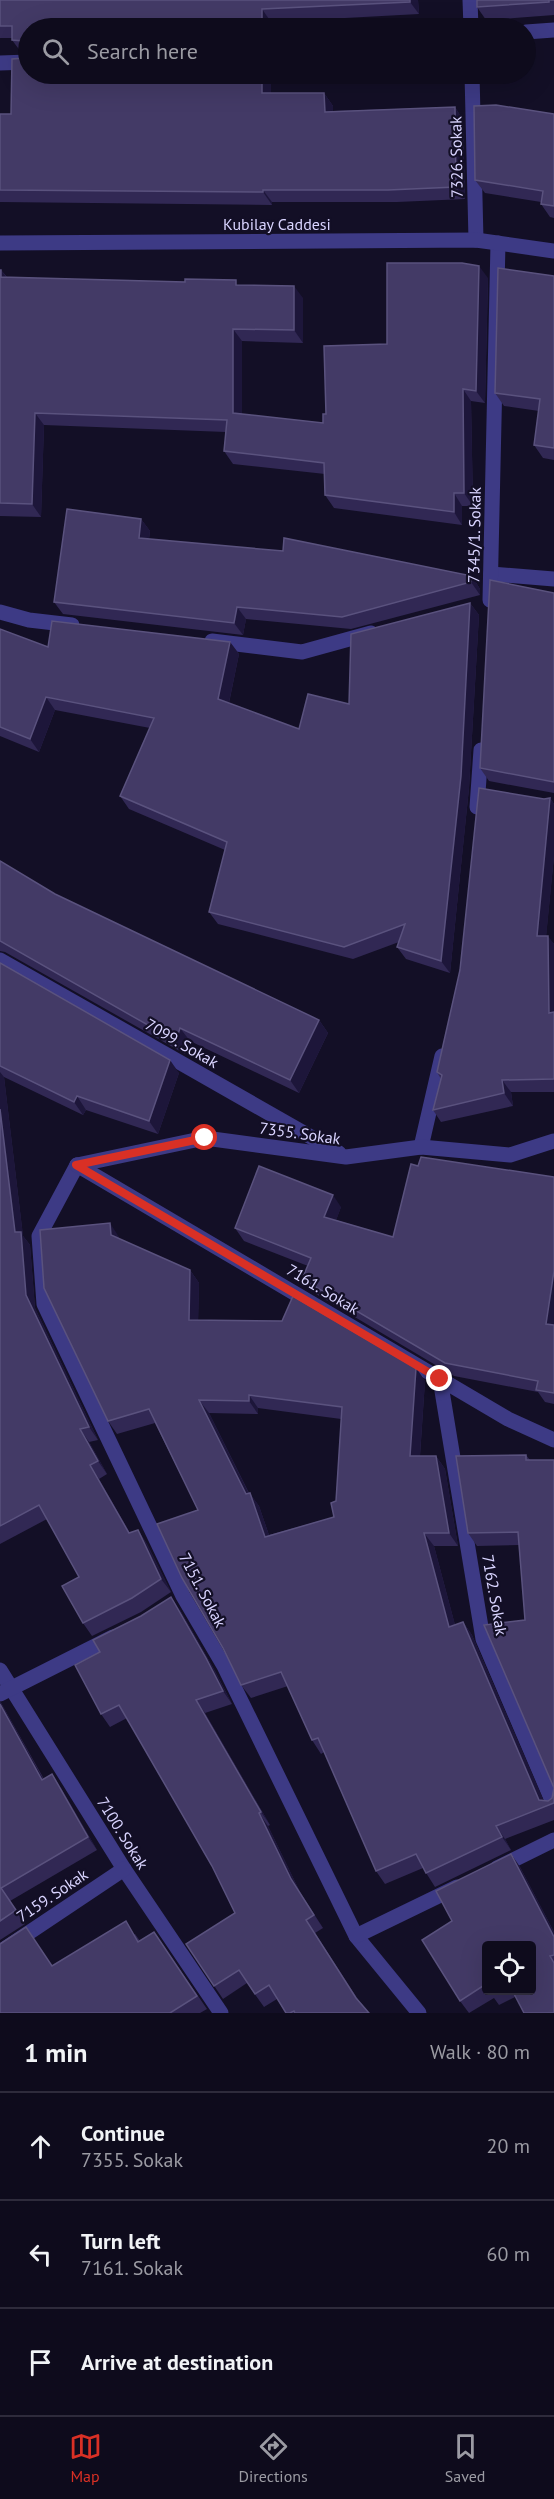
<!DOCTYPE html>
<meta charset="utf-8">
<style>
body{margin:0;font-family:"PT Sans",sans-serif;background:#171425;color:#f1f3f6}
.controls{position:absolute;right:18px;bottom:18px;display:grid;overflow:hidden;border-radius:6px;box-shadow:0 6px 24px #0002}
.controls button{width:54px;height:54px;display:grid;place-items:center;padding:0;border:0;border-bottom:2px solid #2e2b3b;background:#0e0b1c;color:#f1f3f6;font:30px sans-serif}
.stop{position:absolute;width:18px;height:18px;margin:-14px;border:4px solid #d93025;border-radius:50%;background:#fff}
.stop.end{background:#d93025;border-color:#fff;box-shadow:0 2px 6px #0008}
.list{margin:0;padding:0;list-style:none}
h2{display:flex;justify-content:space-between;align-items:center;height:78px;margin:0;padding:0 24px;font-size:26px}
h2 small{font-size:20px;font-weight:400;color:#9b9ba3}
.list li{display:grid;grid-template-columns:39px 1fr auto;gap:18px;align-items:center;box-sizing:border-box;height:108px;padding:0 24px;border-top:2px solid #2e2b3b}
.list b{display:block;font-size:22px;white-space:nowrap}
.list p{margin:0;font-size:20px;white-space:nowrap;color:#9b9ba3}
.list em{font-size:20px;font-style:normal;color:#9b9ba3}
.icon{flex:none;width:33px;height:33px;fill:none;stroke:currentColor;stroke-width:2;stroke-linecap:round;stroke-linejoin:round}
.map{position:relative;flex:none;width:554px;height:2013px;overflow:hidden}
.search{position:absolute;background:#0e0b1c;box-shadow:0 6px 24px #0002;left:18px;right:18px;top:18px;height:66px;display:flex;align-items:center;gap:15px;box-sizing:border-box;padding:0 21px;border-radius:33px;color:#9b9ba3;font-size:22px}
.sheet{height:402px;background:#0e0b1c}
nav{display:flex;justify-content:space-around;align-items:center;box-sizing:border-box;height:84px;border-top:2px solid #2e2b3b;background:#0e0b1c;font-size:16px;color:#9b9ba3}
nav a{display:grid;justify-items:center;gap:3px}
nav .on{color:#d93025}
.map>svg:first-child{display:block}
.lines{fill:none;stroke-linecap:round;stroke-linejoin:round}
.minor{stroke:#3d3a85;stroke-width:15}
.tertiary{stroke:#3d3a85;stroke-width:15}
.wall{fill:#312854;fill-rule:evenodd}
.shaded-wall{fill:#1d163a}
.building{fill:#433a66;stroke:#5a527e;stroke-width:1.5;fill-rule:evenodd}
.route{stroke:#d93025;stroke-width:8}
.labels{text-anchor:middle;stroke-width:4.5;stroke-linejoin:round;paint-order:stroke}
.street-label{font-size:16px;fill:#d9d4ff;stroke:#130f26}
</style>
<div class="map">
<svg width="554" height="2013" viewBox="0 0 554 2013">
<rect width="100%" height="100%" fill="#130f26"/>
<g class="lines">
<g class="minor">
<path d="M470,0L471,28"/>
<path d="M526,32L554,30"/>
<path d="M0,63L28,62"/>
<path d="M472,74L476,240"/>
<path d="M491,574L554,579"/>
<path d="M490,600L498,243"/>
<path d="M0,612L29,620L72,625"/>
<path d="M212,641L302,652L371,633"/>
<path d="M477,807L481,750"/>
<path d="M0,960L339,1153"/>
<path d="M421,1147L442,1056"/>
<path d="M77,1165L39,1236L44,1304L183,1596L224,1666L356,1936L419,2013"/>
<path d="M77,1165L508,1419L554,1440"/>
<path d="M77,1165L205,1138L346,1157L421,1147L510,1155L554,1141"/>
<path d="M440,1379L483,1639L554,1805"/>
<path d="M0,1670L124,1869L221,2013"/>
<path d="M0,1694L113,1637"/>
<path d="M497,1868L554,1840"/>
<path d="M356,1936L457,1887"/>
<path d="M0,1952L124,1869"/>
</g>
<path class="tertiary" d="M0,243L476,240L554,251"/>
</g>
<g class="wall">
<path d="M0,0H418L419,14L271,22V28H28L271,93H324L333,106V111L455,107L463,120L465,199L397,202H272V205L0,202V114H11L24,58L27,53L21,52L12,40V38H0Z"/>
<path d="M554,0V15L486,20L477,7Z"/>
<path d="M554,114V218L550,217L541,204V202L485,193L475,180Z"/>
<path d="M0,270H1L7,277L240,285L303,298V343L242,341V414L323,423L326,414L387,344L488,278L485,403L471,401L473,506H462V525L334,508L325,495V474L233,464L224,451L226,432L44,425L41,517L0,516Z"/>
<path d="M554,276V460L543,458L534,445L539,411L504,406L495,393Z"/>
<path d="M141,519L150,531L149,539L472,576L480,589V595L351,629L246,619L243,635L63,614L54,602Z"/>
<path d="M554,593V793L489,781L480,768Z"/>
<path d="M470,603L479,615L469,788L450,973L406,959L397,947L399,942L353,959L218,924L209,912L225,850L129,809L120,796L150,728L55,710L39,752L0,736V629L48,647L230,642L239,654L229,703L299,729L349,704Z"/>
<path d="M550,798L554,804V856L546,936L554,944V1092H511L513,1106L441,1122L433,1110L441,1079L437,1072L544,799Z"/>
<path d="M0,861L55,894L319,1020L328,1033L299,1093L190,1041L185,1054L5,952L0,951Z"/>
<path d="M0,963L179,1073L158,1134L86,1110L83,1115L4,1077L23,1236L30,1245L35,1308L98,1440L89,1442L107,1474L99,1479L130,1533L138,1530L147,1544L171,1592L141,1612L92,1636L83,1623L79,1577L47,1519L0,1544Z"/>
<path d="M418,1166L554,1177V1404L545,1402L538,1392L454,1376L311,1291L302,1279L308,1266L244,1241L235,1228L341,1207L336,1220L393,1237Z"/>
<path d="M119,1237V1239L190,1270L199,1283L198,1320L416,1368L425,1381L420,1456H436L445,1469L458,1546H434L455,1625L463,1622L472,1635L543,1800L548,1801L552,1798L554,1788L525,1620L519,1545L477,1546L468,1533L526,1455L530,1460H554V1820L505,1839L511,1850L435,1887L423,1868L385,1884L376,1871L324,1752L321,1754L312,1740L288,1686L251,1698L241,1685L198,1510L155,1423L117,1434L108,1421ZM258,1408L341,1419L336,1501L334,1517L269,1535L259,1506L249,1493L209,1413L258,1414Z"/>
<path d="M180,1610L215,1671L232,1704L205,1713L270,1825L268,1826L300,1892L323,1928L315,1933L359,2001L369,2013H286L277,1999L264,2007L247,1983L223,1999L186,1944L235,1913L212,1866L127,1718L110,1727L101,1714Z"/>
<path d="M0,1701L44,1779L61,1788L97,1850L10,1901L25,1924L0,1940Z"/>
<path d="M511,1854L520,1867L554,1932V2013L515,1997L499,2005L494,1998L469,2013L460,2001L452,1921ZM486,1946L531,1990H486Z"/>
<path d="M26,1927L52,1966L135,1934L140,1941L154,1932L207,2009L200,2013H0Z"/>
</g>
<g class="shaded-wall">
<path d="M410,0H418L419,14L410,2Z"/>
<path d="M262,9L271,22V28H262Z"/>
<path d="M262,74H271V106L262,93Z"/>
<path d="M324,93L333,106V124L325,112Z"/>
<path d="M455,107L463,120L465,199L456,187Z"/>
<path d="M263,190L272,202V205L263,192Z"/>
<path d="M479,266L488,278L485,403L476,391Z"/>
<path d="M1,270L10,282L1,277Z"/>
<path d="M294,286L303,298V343L294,330Z"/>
<path d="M233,329L242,341V426L233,413Z"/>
<path d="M463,389L471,401L473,506L464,493Z"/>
<path d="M35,413L44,425L41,517L32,504Z"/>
<path d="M454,493L462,506V525L454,512Z"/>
<path d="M141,519L150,531L147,551L139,538Z"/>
<path d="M472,576L480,589V595L471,582Z"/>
<path d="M470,603L479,615L469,788L450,973L441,961Z"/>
<path d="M237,607L246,619L243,635L234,623Z"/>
<path d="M230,642L239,654L227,712L218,699Z"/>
<path d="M46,697L55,710L39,752L30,739Z"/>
<path d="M550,798L554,804V856L545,948L537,936Z"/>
<path d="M548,936L554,944V1021L549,1013Z"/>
<path d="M319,1020L328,1033L299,1093L290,1080Z"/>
<path d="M180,1028L190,1041L185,1054L176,1041Z"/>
<path d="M170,1060L179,1073L158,1134L149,1121Z"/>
<path d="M0,1072L4,1077L23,1236L30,1245L35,1308L98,1440L89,1427L26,1295L15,1232L0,1109Z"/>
<path d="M502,1080L511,1092L513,1106L504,1093Z"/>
<path d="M77,1096L86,1110L83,1115L74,1102Z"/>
<path d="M333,1195L341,1207L333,1229L324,1217Z"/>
<path d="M110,1223L119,1237L120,1248L111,1235Z"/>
<path d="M190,1270L199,1283L198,1333L189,1320Z"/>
<path d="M554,1271V1336L546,1324Z"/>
<path d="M416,1368L425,1381L419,1469L410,1456Z"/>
<path d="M249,1395L258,1408V1414L249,1401Z"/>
<path d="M199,1400L209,1413L253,1502L250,1493L259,1506L274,1550L265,1537L246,1494Z"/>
<path d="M80,1429L89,1442L107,1474L98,1461Z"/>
<path d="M436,1456L445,1469L458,1546L449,1533Z"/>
<path d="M90,1465L99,1479L138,1547L129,1533Z"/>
<path d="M138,1530L147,1544L171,1592L161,1579Z"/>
<path d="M424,1533L434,1546L459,1640L449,1627Z"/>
<path d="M171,1597L180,1610L215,1671L232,1704L223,1691Z"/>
<path d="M463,1622L472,1635L546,1806L539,1800Z"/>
<path d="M196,1700L205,1713L270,1825L261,1812Z"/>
<path d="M0,1701L51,1793L42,1780L0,1704Z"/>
<path d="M52,1774L61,1788L97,1850L88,1837Z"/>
<path d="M259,1813L268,1826L300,1892L323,1928L291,1879Z"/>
<path d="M496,1826L505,1839L511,1850L502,1837Z"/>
<path d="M511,1854L520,1867L554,1932V1937Z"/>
<path d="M306,1920L315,1933L365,2011L356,1998Z"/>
</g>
<g class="building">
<path d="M0,0H410V2L262,9V28H28V49L24,41L12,40V26H0Z"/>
<path d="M477,0H554H549V2L477,7Z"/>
<path d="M28,50V74H262V93H324L325,112L455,107L456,187L388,190H263V192L0,190V114H11L12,59L24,58Z"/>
<path d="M496,105L554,114V206L541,204L543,191L475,180L474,106Z"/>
<path d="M387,263H462L479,266L476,391L463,389L464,493H454V512L325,495L324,463L224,451L227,420L35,413L32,504L0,503V270H1V277L185,282V279L236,280V285L294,286V330L233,329V413L323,423V414H326L324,346L387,344Z"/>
<path d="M498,268L554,276V448L534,445L540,399L495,393Z"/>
<path d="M67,509L141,519L139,538L283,551L284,538L472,576L471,582L342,617L237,607L234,623L54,602Z"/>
<path d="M490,580L554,593V782L480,768Z"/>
<path d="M470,603L461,776L441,961L397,947L405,924L344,947L209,912L227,842L120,796L154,718L46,697L30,739L0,727V629L48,647L52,621L230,642L218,699L299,729L308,694L349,704L351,634Z"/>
<path d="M479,788L544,799L550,798L537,936H548L549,1013L554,1012V1079L502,1080L504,1093L433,1110L442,1075L437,1072L460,970Z"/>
<path d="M0,861L55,894L319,1020L290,1080L180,1028L176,1041L0,941Z"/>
<path d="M0,963L170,1060L149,1121L77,1096L74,1102L0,1066Z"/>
<path d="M0,1109L15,1232H21L26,1295L89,1427L80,1429L98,1461L90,1465L129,1533L138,1530L161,1579L132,1598L83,1623L62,1586L79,1577L39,1505L0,1526Z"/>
<path d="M421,1157L554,1177V1271L546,1324L554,1325V1393L536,1390L538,1381L445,1363L302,1279L311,1258L235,1228L259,1166L333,1195L324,1217L393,1237L411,1164L418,1166Z"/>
<path d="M110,1223L111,1235L190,1270L189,1320L282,1321L293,1296L416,1368L410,1456H436L449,1533H424L449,1627L463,1622L539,1800L548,1801L552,1798L554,1788L484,1625L525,1620L518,1532L468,1533L456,1456L526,1455V1460H554V1803L496,1826L502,1837L426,1873L416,1854L376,1871L318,1738L312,1740L281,1672L241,1685L223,1648L182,1578L157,1524L198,1510L149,1409L108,1421L44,1288L40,1230ZM249,1395L342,1407L336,1501L331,1503L334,1517L265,1537L250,1493L246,1494L199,1400L249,1401Z"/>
<path d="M171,1597L206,1658L223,1691L196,1700L261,1812L259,1813L291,1879L314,1915L306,1920L356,1998L369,2013H295L294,2011L290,2013H286L269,1985L255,1994L239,1970L214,1986L186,1944L235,1913L212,1866L119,1705L101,1714L75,1665L100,1652L93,1640L141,1616Z"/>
<path d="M0,1704L42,1780L52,1774L88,1837L1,1888L16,1910L0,1921Z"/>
<path d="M511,1854L554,1937V1955L550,1956L554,1963V2013H524L512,1990H531V1946H486V1986V1984L460,2001L422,1940L452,1921L436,1891Z"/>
<path d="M126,1921L138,1942L154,1932L197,1996L170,2013H0V1944L26,1927L52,1966Z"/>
</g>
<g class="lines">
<path class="route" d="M205,1138L76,1165L440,1379"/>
</g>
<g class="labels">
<g class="street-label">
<text transform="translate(456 157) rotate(-91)" y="6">7326. Sokak</text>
<text x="277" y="230">Kubilay Caddesi</text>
<text transform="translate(474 535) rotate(-89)" y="6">7345/1. Sokak</text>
<text transform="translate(182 1043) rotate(30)" y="6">7099. Sokak</text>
<text transform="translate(300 1133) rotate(8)" y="6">7355. Sokak</text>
<text transform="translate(323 1289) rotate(31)" y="6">7161. Sokak</text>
<text transform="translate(203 1590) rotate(62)" y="6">7151. Sokak</text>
<text transform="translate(495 1595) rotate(80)" y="6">7162. Sokak</text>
<text transform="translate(123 1833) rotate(58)" y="6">7100. Sokak</text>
<text transform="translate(52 1895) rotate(-34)" y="6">7159. Sokak</text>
</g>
</g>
</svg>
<div class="controls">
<button><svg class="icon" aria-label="locate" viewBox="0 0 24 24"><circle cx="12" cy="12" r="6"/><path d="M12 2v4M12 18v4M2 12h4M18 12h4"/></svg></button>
</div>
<div class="stop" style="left:205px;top:1138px"></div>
<div class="stop end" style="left:440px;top:1379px"></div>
<div class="search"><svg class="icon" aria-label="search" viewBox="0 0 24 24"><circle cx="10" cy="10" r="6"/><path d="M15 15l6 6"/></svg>Search here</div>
</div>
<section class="sheet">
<h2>1 min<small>Walk · 80 m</small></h2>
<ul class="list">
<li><svg class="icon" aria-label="ahead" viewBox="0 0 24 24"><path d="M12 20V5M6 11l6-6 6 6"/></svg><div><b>Continue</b><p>7355. Sokak</p></div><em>20 m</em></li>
<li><svg class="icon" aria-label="left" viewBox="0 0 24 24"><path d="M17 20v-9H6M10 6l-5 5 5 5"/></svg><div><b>Turn left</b><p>7161. Sokak</p></div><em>60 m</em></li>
<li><svg class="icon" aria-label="arrive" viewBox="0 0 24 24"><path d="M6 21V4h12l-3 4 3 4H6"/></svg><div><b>Arrive at destination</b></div></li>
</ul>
</section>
<nav>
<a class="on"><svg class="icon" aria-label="map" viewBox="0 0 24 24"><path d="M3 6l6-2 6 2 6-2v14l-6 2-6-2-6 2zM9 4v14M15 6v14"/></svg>Map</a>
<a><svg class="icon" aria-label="directions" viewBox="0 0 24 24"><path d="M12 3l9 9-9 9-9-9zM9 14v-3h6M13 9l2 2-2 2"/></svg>Directions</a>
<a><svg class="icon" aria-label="saved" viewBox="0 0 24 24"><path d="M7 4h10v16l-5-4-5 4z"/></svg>Saved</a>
</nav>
